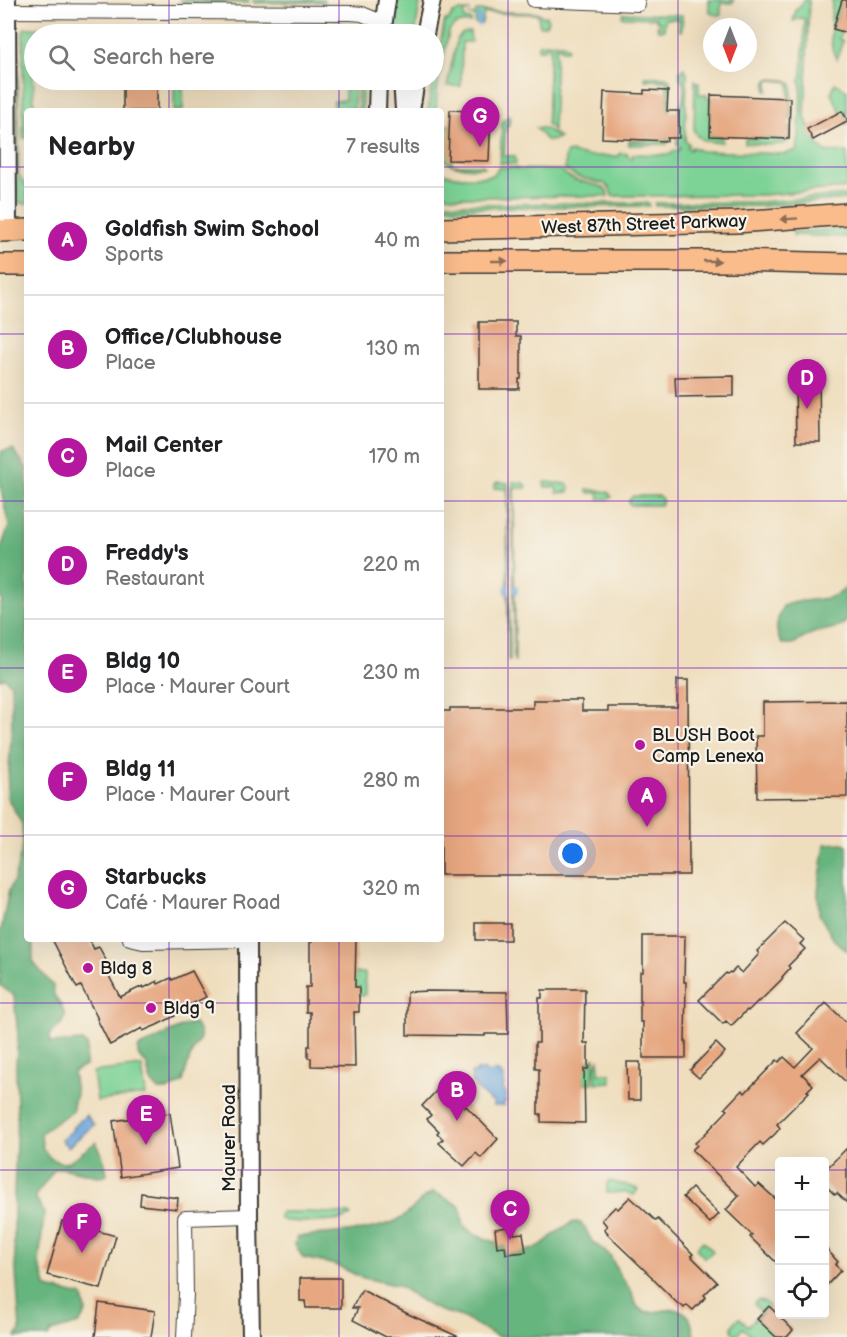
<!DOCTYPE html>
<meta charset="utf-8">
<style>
body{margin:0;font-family:"Balsamiq Sans",sans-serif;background:#f2f2f2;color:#202124}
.controls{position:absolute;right:18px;bottom:18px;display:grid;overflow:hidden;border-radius:6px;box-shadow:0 6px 24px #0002}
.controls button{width:54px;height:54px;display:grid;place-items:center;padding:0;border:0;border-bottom:2px solid #e0e0e0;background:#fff;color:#202124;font:30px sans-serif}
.compass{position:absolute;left:703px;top:18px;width:54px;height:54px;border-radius:50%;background:#fff;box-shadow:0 6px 24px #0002;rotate:180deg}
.you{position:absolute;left:573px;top:854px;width:21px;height:21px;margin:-15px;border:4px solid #fff;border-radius:50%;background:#1a73e8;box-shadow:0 0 0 9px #1a73e833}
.badge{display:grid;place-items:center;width:39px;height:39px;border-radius:50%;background:#b5179e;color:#fff;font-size:20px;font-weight:700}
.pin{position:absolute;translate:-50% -50px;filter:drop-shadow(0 2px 3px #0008)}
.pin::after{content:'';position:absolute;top:32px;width:21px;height:18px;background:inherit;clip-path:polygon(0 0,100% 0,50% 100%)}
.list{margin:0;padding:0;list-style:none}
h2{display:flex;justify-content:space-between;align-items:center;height:78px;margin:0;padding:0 24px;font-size:26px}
h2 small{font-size:20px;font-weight:400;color:#757577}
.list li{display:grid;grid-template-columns:39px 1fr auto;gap:18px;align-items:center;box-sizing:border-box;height:108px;padding:0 24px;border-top:2px solid #e0e0e0}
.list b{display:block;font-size:22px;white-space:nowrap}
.list p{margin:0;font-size:20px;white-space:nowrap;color:#757577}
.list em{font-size:20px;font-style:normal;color:#757577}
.icon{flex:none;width:33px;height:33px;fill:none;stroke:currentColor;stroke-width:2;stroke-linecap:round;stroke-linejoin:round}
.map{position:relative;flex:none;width:847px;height:1337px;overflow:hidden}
.search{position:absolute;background:#fff;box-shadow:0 6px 24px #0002;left:24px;top:24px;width:420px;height:66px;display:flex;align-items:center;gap:15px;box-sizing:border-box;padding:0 21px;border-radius:33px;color:#757577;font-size:22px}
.panel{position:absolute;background:#fff;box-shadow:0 6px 24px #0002;left:24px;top:108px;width:420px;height:834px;border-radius:6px}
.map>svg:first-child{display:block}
.green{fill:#7dd295;stroke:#4c7758;stroke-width:1.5}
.forest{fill:#66b47e;stroke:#41684d;stroke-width:1.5}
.water{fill:#6ca5dc;stroke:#44607c;stroke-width:1.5}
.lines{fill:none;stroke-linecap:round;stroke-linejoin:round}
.stream{stroke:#6ca5dc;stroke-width:4.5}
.building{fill:#e6a781}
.minor-casing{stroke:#3c3934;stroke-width:16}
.tertiary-casing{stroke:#3c3934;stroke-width:20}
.primary-casing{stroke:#3c3934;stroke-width:24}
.minor{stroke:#fff;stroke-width:14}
.tertiary{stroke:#fff;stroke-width:16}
.primary{stroke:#fabc8b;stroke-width:21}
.oneway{fill:#8b6c54}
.grid{fill:none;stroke:#7b2cbf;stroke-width:1.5;stroke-opacity:0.55}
.poi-dot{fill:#b5179e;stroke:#f7f3e8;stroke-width:2}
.labels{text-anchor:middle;stroke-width:4.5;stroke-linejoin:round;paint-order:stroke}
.street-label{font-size:18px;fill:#1c1c1c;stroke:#f7f3e8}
.poi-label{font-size:18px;fill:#1c1c1c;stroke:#f7f3e8;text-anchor:start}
</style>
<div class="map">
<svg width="847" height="1337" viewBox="0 0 847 1337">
<rect width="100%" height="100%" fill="#f7f3e8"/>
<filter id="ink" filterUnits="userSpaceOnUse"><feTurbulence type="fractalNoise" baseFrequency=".0167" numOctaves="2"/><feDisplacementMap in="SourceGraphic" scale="12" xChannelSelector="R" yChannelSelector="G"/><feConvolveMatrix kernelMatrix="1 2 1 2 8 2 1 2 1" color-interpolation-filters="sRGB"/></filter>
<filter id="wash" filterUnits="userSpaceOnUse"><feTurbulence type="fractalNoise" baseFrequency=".008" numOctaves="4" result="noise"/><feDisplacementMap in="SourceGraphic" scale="24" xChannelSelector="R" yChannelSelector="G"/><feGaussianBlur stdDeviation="1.35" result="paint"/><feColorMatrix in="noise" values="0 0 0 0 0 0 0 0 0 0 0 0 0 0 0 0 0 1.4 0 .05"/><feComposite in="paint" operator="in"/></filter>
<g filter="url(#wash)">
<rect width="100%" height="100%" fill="#efdebe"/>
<g class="green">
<path d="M180,0H249L248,3L183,2L180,1Z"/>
<path d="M253,0H324V2L254,3Z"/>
<path d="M395,0L420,1V3L415,34H398L393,20Z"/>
<path d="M709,0H734V1L732,3H721V15C716,15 712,15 709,10Z"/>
<path d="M805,0H809L805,117C808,125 817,149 826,152C832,153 841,152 847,152V188L763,195L612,196L610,189L605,184L577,177L565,170V157L567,153L572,152L574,154L584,155L587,156H619L620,153L628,154V157L632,158L633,154L666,155L671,154L675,150L678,151L680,147L677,145L679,108L683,101L684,91L683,82L680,77V72L684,68L687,72L685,140L689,144L687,147L690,150L692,147L701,151L786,154L793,151L795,152L798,149L796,147L799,140L801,87L800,79L802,76L805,19L800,18L793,21L796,10Z"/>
<path d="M832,0H842L833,28L842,31L839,39L843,41L837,59C827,47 832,16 832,0Z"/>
<path d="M460,11H471L464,12V19L471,20V23C461,22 455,23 449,31L437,90L436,111H428L431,89L445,20L448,21L453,13Z"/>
<path d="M476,11L539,13L543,17L546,16L548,20L546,25L541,26L539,24L538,14L484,13L482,24L480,23V16L478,15V23L475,24V16L468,15H475Z"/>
<path d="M623,13L682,15L683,26L681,31L679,30V19H665L664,30H658L657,26H660V22H657L656,18L622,17Z"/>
<path d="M333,22C345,22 358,23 364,34H351L340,24H329Z"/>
<path d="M169,26L187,29L185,34H123V32H120L119,34H113V28H162Z"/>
<path d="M25,28L87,29V34H76V30L46,31V34H34V45H33L34,111H27V138H23V31Z"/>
<path d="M18,30L19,175L27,187V204L20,203L17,196V38Z"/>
<path d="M470,32L471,42H462L461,86H447L457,39L463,33Z"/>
<path d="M542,43L563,44L568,47L567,50H561V47H556L553,130L547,124L550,47L545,46V49H538V45Z"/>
<path d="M645,77H666L670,80L669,114H666L667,81L645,80Z"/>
<path d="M768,79L787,80L792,84L791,119H789V82L772,80L768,81V91H766V82Z"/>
<rect x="174" y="80" width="9" height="31"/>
<path d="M345,80H355L354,111H341L332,109L334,101L345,100Z"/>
<path d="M358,80H364L362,88V111H358Z"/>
<path d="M695,80L699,84V94L707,95V98H711L710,136L722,137V142C710,142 700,143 694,131Z"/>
<path d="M835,83L847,90V125L831,93Z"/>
<path d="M510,115L509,125H506L504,156H515L516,164L500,163L502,124L504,120Z"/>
<path d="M669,122L668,141L667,144L629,145V141H646Z"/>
<path d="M444,125H450L452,165H482L485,167C476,168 449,169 445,159C442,152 444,133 444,125Z"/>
<path d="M789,127H791C791,132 792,139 787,142C780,147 754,144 745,143V139H756V138L788,139Z"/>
<path d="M536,128H544C548,131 557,135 559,138L551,141L546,140Z"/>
<path d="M499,167L516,168L517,169L561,170L566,175L575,180L603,187L607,191L608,196L457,197L441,194V172C453,178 482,179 495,174Z"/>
<path d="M847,195V199L762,206H655V203L763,202Z"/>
<path d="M443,202L456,204L649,203V206L454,208L443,206Z"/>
<path d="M847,229V237L793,235V232Z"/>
<path d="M497,482L508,483V488L510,661H508L507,489L494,488V486Z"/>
<path d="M513,482L524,483L527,486L526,488H514L515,661H514Z"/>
<path d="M546,482L567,484L569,487V492L557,493L556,487H545L544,483Z"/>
<path d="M587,489L608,492L612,497L609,499H599V493H589L587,492Z"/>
<path d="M633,496H659L662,499V503L660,505H631L629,503V500Z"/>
<path d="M355,973H365V995H359V987H354Z"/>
<path d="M593,1058H595C594,1066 593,1074 593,1083H584L583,1069L588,1068V1061H593Z"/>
<path d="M599,1059V1073H610L611,1082L596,1083L595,1067Z"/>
<path d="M142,1066L146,1095L97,1101L93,1072Z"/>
<path d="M609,1181L626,1185L638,1189L634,1195L625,1192L607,1193V1183Z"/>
<path d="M281,1212H308L349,1214L351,1216C337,1224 303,1222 286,1221L280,1219L279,1216Z"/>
<path d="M703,1241L713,1251L705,1258L696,1248Z"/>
<path d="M759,1300L765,1302L769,1306L757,1319L776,1337H753L743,1328L736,1335L734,1334C729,1328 734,1321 740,1318L748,1326L761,1312L754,1304L756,1301Z"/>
</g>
<g class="forest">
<path d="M13,449L27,469V939H33V962L53,986L54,995L62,1007L65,1016L60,1026L50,1034V1043L82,1041L87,1045L85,1066L73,1072L76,1093L72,1111L41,1133L42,1147L50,1158L62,1163L69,1162L96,1142C102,1153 106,1163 107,1175L102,1177L61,1168L55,1169L35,1196L44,1213L39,1264L47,1288L83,1296L86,1312L79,1324L51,1332L48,1337H16L20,1330L14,1243V1195L17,1114L16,1066L18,1036L14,996L0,985V935L9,890L14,880L18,865L23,844L22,824L7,797L12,724L11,685L5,678L0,679V606L2,601L0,596V551L9,526L0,485V458L2,451Z"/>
<path d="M847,587V619L845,623L835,628L813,633L793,644H782C773,630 777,620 783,606C789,604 795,602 802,601C819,599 834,600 847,587Z"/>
<path d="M843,843L847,846V951L834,940L819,914L818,891L825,844Z"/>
<path d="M193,1023C208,1036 196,1042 192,1053C188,1063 185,1072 183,1082L169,1090H159C149,1083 149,1076 147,1064C140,1059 136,1056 139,1047C158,1040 173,1028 193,1023Z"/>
<path d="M434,1192L460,1206C462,1212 462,1215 463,1221C466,1235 485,1238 496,1242L497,1247L505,1246L506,1254C518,1253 528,1252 538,1247C548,1241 566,1222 576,1222C587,1223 587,1236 593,1242C599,1248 607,1251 611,1257C613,1261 615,1266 617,1270C621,1278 628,1285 632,1293C633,1298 634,1302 637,1306C653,1326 689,1285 694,1337H498L462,1317L441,1311L431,1307L399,1286L360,1277L336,1265L303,1258L295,1244L297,1237C330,1232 367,1234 398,1220C413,1213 417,1199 434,1192Z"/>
</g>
<g class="water">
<path d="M477,1070H484L488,1073C502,1068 506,1077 503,1089L506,1093V1101L504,1102V1106H493V1101H489V1100L475,1087V1084H472L471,1073H475Z"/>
<path d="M86,1115L94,1125L68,1147L61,1140L73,1130L72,1128Z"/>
</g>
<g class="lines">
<g class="stream">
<path d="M479,17V24"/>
<path d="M507,587V592"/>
<path d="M516,587V592"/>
</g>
</g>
<g id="blocks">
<g class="building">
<path d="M842,0H847V33L833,29Z"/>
<rect x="123" y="80" width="34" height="31"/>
<path d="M644,90L668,91L667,111H679V138H667V141L602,138L604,92L644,94Z"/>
<path d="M711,95L790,98L789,139L710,136Z"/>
<path d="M450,110L491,112L489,161L448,160Z"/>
<path d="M842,111L847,119V122L813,140L807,129Z"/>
<path d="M479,322H516V336H521V379H519V389H479Z"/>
<path d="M734,376V396L676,397L675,377Z"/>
<path d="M795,376H819L820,442H796Z"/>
<path d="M677,680H688L689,875H441V711H450V708H533V700H582V711H608V707H677Z"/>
<path d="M847,701V797L757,798L756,736H763V702Z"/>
<rect x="476" y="923" width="34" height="17"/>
<path d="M785,923L804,940L800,944L805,949L788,966L790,968L782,977L783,978L759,1002L758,1001L748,1011L747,1010L731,1026L726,1021L723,1024L699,1000L726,973L727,974L730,972L731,973L736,968L742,973L759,954L757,951Z"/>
<path d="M643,936H685L684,982H686L685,1041H686V1058H643V1022H640V972H643Z"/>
<path d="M52,939H89L94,949L99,947L111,970L107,972L120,997L143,986L144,988L157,981L158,984L171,978L172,980L192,971L206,997L173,1013L175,1016L157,1025L143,1031L142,1028L110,1045L97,1019H98L81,986L77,988Z"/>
<path d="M312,939H356L355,987H359V1012H354L355,1067L311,1066V1058H308V1046H310V1012H306V987H310V942H312Z"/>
<path d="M558,989H585L584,1043H588V1069H584L585,1123L541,1122V1114H538V1103H539V1069H535V1043H539V998H542V990H558Z"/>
<path d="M429,991L507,992L508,1034H485V1036L407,1035V992Z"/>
<path d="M826,1003L847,1023V1083L820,1057L802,1074L813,1085L807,1091L809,1092L777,1124L780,1128L775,1134L763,1145L760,1142L736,1167L755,1187L759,1184L780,1203V1266L750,1237L752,1235L726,1210L739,1196L692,1150L697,1145L695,1143L704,1135L728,1110L725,1108L742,1090L745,1093L777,1060L779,1062L784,1057L795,1067L813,1048L797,1033Z"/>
<path d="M716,1043L725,1052L699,1078L690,1070Z"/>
<path d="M627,1062H640V1100H628Z"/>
<path d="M440,1087L450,1096L451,1094L465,1107L466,1106L498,1139L481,1158L476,1153L464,1166L439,1143L443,1139L437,1133L439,1131L427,1119L431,1115L422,1106Z"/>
<path d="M170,1113L178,1168L121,1177L113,1121Z"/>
<path d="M847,1148V1203L837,1193L835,1195L825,1185V1170Z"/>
<path d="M692,1188L719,1214L710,1223L683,1197Z"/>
<path d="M141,1193L178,1198L177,1209L140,1205Z"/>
<path d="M630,1197L656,1221L658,1219L693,1254L691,1256L717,1282L704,1295L706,1297L693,1310L687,1305L684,1308L680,1304L679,1305L652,1278V1277L607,1234L608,1233L604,1229L607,1226L602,1220L615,1207L618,1209Z"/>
<path d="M62,1221L116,1236L101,1289L47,1275Z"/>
<path d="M513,1226L514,1234L523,1233L526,1252L506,1254L505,1246L497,1247L495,1229Z"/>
<path d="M825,1247L838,1262L835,1265L841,1270L825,1287Z"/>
<path d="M300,1278H341V1308H306L305,1301H300Z"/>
<path d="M362,1290L408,1314L459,1337H386L353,1320L358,1308H352Z"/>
<path d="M99,1303L155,1311L151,1337H95Z"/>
<path d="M769,1306L793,1330L787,1337H776L757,1319Z"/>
</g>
</g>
</g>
<g filter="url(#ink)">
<use href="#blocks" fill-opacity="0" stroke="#3c3934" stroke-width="1.5"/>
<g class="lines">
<g class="minor-casing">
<g id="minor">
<path d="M534,0L638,4"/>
<path d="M7,11L351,13L362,14L384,23"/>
<path d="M130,939L143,942L248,940"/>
<path d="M184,1337L186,1294L185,1218L249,1216"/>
</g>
</g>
<g class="tertiary-casing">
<g id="tertiary">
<path d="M7,0L8,231"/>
<path d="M382,34L387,0"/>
<path d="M425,34L432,0"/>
<path d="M402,80L404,110"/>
<path d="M377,111L378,80"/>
<path d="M411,111L416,80"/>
<path d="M248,939L249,1216L251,1337"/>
</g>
</g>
<g class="primary-casing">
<g id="primary">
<path d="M441,229L737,222L847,214"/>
<path d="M0,231L27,230"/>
<path d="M441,261H739L847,264"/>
<path d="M0,265H27"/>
</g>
</g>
<use href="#minor" class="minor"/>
<use href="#tertiary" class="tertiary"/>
<use href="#primary" class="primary"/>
</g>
<defs><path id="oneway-solid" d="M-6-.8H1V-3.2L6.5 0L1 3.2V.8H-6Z" transform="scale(1.5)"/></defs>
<g class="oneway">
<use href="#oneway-solid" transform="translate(789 219) rotate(176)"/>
<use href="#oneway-solid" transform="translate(499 261)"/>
<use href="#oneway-solid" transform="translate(712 261)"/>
</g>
</g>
<path class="grid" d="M169,0V34M339,0V34M508,0V1337M678,0V1337M169,80V111M339,80V111M0,167H27M441,167H847M0,334H27M441,334H847M0,501H27M441,501H847M0,668H27M441,668H847M0,836H27M441,836H847M169,939V1337M339,939V1337M0,1003H847M0,1170H780M824,1170H847"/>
<g class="poi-dot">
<circle cx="640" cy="745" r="6"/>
<circle cx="88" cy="968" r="6"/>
<circle cx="151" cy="1008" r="6"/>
</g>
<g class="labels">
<g class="street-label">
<text transform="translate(644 224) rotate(-2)" y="6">West 87th Street Parkway</text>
<text transform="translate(229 1138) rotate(-90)" y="6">Maurer Road</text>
</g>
<g class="poi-label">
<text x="652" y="741">BLUSH Boot<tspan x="652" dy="21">Camp Lenexa</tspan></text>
<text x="100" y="974">Bldg 8</text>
<text x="163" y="1014">Bldg 9</text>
</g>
</g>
</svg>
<div class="controls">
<button>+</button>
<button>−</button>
<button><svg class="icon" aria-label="locate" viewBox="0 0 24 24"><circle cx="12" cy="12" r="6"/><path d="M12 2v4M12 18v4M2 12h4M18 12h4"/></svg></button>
</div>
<svg class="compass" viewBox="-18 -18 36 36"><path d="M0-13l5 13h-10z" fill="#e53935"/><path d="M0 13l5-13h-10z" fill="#757577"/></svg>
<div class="you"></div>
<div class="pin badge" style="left:647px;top:827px">A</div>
<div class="pin badge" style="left:457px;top:1121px">B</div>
<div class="pin badge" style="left:510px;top:1240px">C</div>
<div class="pin badge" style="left:807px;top:409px">D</div>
<div class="pin badge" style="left:146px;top:1145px">E</div>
<div class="pin badge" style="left:82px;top:1253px">F</div>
<div class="pin badge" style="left:480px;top:147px">G</div>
<div class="search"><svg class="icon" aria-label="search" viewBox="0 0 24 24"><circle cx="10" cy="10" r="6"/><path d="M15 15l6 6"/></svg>Search here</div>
<section class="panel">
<h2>Nearby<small>7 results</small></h2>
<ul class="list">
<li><span class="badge">A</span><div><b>Goldfish Swim School</b><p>Sports</p></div><em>40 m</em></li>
<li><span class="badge">B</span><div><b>Office/Clubhouse</b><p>Place</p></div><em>130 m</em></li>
<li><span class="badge">C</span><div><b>Mail Center</b><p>Place</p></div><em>170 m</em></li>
<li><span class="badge">D</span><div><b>Freddy's</b><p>Restaurant</p></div><em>220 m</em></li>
<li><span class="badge">E</span><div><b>Bldg 10</b><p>Place · Maurer Court</p></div><em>230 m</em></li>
<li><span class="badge">F</span><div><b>Bldg 11</b><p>Place · Maurer Court</p></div><em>280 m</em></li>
<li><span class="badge">G</span><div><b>Starbucks</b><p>Café · Maurer Road</p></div><em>320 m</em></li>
</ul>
</section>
</div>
